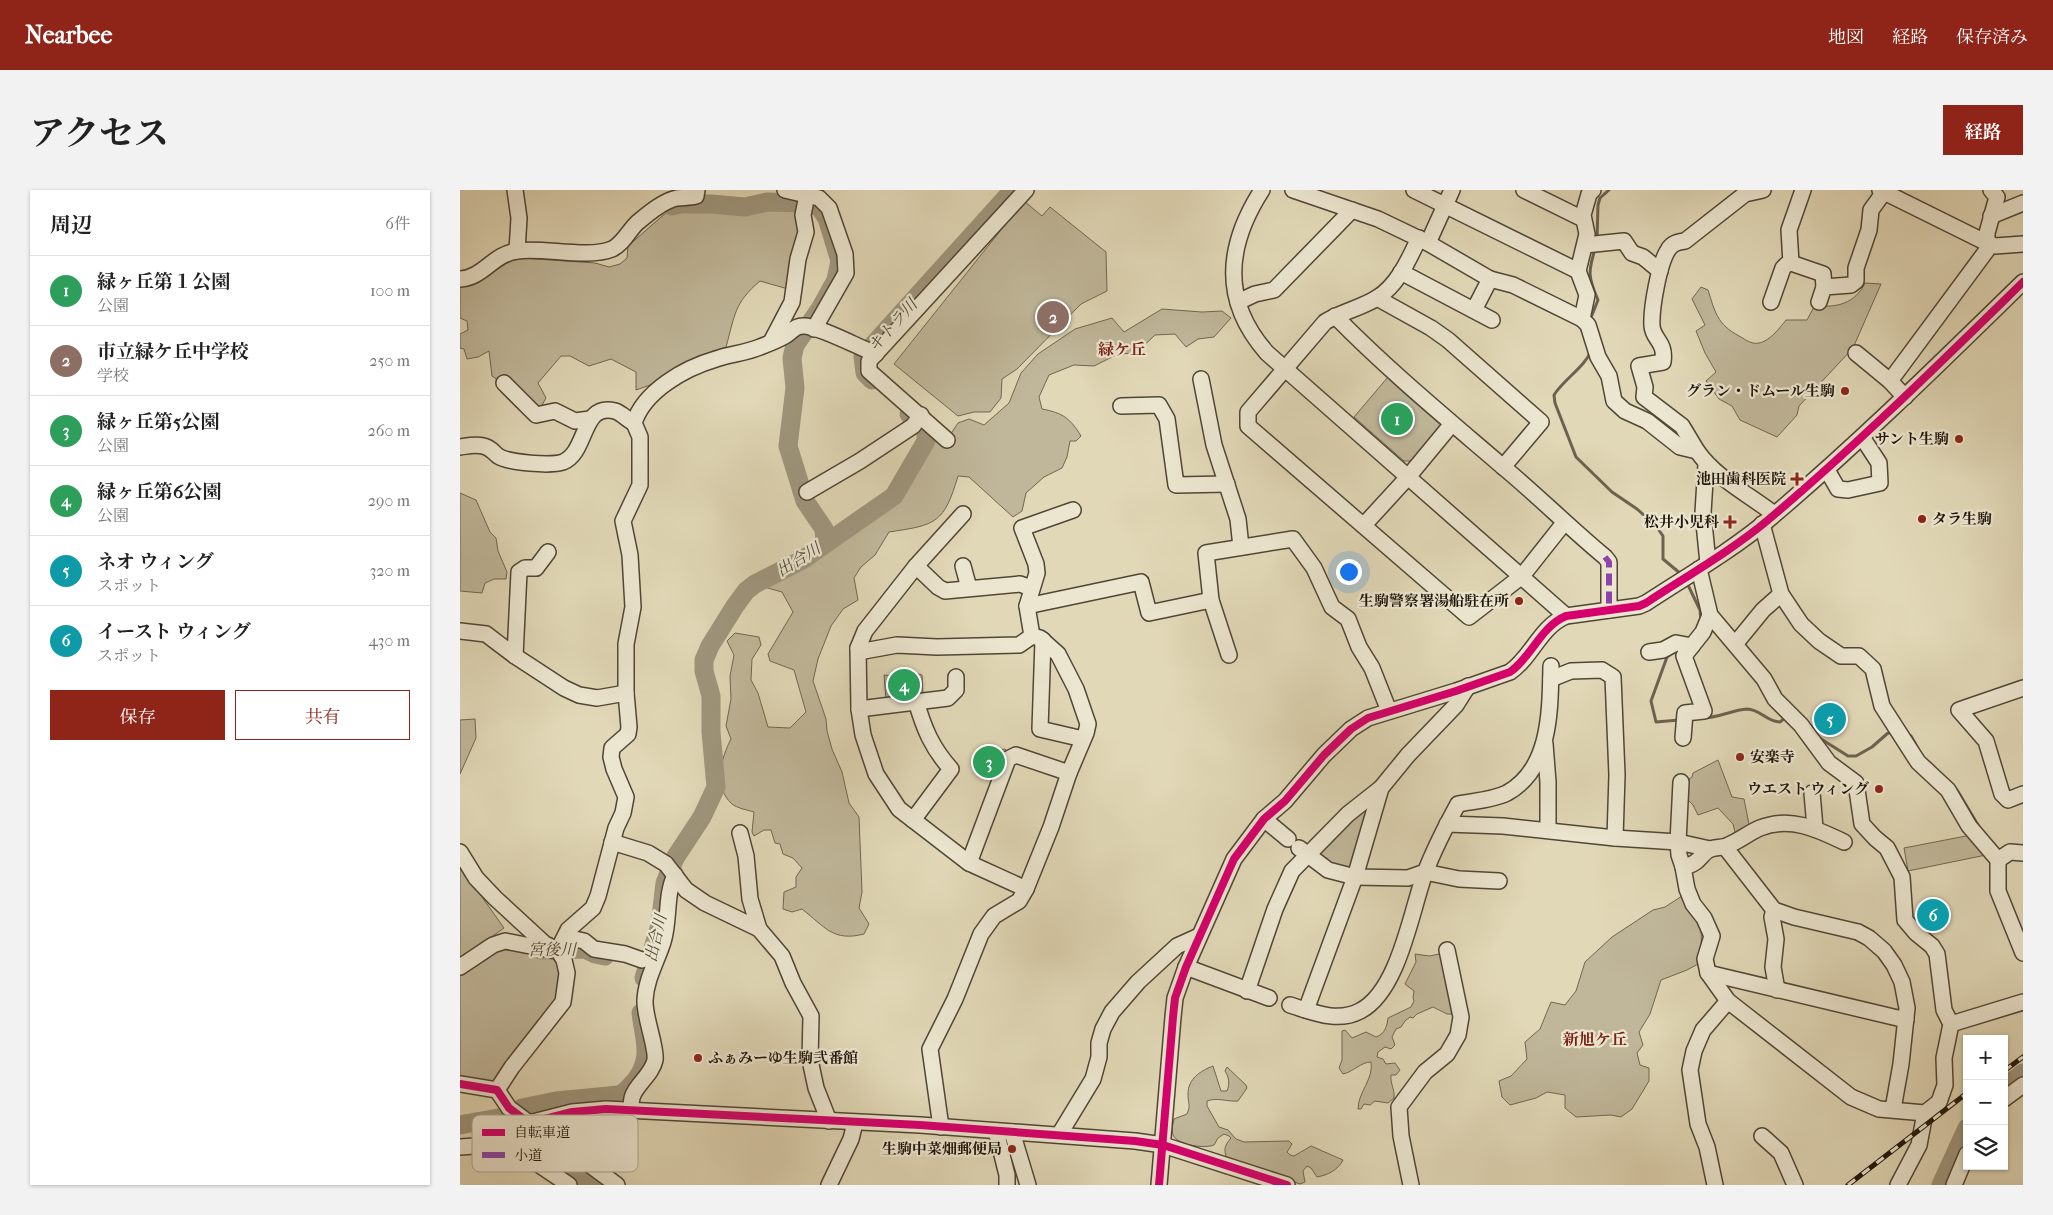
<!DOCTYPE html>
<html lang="ja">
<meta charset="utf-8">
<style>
body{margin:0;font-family:"IM FELL French Canon","Noto Serif JP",serif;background:#f2f2f2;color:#222}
.controls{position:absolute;right:15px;bottom:15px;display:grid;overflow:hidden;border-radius:0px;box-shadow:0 1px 4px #0004}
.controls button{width:45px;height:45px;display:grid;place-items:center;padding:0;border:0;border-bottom:1px solid #e0e0e0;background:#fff;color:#222;font:25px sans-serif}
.you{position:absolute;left:888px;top:381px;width:18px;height:18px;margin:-12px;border:4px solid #fff;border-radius:50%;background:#1a73e8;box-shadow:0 0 0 8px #1a73e833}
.badge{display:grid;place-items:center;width:32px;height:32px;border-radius:50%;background:#8f2418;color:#fff;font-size:16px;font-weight:700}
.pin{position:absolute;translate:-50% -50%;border:2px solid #fff;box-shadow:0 1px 5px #0006}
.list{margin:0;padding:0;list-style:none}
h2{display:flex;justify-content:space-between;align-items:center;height:65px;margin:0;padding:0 20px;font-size:21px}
h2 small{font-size:16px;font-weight:400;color:#767676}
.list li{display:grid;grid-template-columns:32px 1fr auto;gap:15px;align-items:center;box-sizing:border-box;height:70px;padding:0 20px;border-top:1px solid #e0e0e0}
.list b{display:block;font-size:19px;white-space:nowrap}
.list p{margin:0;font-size:16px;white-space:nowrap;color:#767676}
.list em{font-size:16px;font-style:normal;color:#767676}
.actions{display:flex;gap:10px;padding:15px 20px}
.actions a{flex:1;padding:11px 0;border:1px solid #8f2418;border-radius:0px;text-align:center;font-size:18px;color:#8f2418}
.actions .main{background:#8f2418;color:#fff}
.icon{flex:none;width:28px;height:28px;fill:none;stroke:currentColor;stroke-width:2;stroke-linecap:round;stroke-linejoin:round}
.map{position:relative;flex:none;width:1563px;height:995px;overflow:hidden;border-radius:0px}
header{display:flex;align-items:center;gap:30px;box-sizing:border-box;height:70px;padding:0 25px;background:#8f2418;color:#fff}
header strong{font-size:24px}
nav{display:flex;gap:28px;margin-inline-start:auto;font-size:18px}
.intro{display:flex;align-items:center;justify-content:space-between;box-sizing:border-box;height:120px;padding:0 30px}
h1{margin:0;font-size:35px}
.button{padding:12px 22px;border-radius:0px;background:#8f2418;color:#fff;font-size:18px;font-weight:700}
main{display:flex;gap:30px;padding:0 30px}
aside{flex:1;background:#fff;border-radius:0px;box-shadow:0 1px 4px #0004}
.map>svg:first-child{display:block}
.green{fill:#c0b79a;stroke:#706652}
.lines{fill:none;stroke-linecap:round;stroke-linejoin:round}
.stream{stroke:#6c624f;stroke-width:3}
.river{stroke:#9f967d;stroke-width:19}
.minor-casing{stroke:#504636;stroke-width:18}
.minor{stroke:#ece6d0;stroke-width:15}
.rail-casing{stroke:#1f150b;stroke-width:5}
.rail{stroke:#ece6d0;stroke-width:3;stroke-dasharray:9;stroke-linecap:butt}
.quiet{stroke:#8e44ad;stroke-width:6;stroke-dasharray:12 6;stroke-linecap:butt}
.cycleway-casing{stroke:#ece6d0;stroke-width:11}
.cycleway{stroke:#d6006c;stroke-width:8}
.poi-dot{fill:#8f2418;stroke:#ece6d0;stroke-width:2}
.labels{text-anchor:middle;stroke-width:4.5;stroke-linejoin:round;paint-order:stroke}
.poi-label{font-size:15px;font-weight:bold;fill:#1f150b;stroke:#ece6d0;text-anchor:end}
.water-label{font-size:16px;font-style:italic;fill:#524939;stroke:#ece6d0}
.neighbourhood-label{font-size:16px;font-weight:bold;fill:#7a1f14;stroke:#ece6d0}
.key{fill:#ece6d0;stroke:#aea795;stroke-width:1}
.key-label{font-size:14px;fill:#1f150b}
</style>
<header>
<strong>Nearbee</strong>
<nav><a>地図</a><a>経路</a><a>保存済み</a></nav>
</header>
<div class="intro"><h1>アクセス</h1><a class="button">経路</a></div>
<main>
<aside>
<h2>周辺<small>6件</small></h2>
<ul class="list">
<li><span class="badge" style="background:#2e9e5b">1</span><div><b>緑ヶ丘第１公園</b><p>公園</p></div><em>100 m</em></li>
<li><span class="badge" style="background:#8d6e63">2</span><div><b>市立緑ケ丘中学校</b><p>学校</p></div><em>250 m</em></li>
<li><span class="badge" style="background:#2e9e5b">3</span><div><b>緑ヶ丘第5公園</b><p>公園</p></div><em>260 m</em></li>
<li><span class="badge" style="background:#2e9e5b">4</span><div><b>緑ヶ丘第6公園</b><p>公園</p></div><em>290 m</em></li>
<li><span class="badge" style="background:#0f9aa8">5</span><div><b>ネオ ウィング</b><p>スポット</p></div><em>320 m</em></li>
<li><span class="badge" style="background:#0f9aa8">6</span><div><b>イースト ウィング</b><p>スポット</p></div><em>430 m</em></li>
</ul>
<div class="actions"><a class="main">保存</a><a>共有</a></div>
</aside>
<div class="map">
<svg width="1563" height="995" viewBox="0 0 1563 995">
<rect width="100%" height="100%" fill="#e1d8b7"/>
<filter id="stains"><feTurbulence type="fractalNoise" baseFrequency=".004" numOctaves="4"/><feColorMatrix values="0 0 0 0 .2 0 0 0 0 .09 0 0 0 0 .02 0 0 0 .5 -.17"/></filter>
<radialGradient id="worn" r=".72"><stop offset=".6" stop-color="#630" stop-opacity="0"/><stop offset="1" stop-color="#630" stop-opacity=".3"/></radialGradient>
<g class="green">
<path d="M564,11L582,26L590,17L646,62L647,101L621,114L557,179L542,189L541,208L530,222H514L498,226L434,174Z"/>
<path d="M311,15H340L342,38L328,99L300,91C274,113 275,125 266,157L238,167L196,193L176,200V182L151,169L129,176L110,166H101L78,193L86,208L80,219L32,186L29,161L18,167L7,169L4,159L0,158V144L8,140L7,131L0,128V96C17,96 23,88 36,79C44,73 53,70 62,68L135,73L149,77L160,74L167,68L168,56L208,21L227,16L268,19L293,18Z"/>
<path d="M1405,93L1421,94L1393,158L1339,216L1337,225L1317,247L1280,230L1272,216L1259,209L1246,191L1256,182L1245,163L1236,141L1245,135L1232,109L1241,97L1248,100C1255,122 1257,134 1279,146C1283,148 1288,152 1293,153C1306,156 1319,139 1326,130H1347L1355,115C1375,119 1396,113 1405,93Z"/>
<path d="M702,119L742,122L762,121L771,128L754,147L738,149L726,157L715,144L695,145L676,163L658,164L634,176L614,175L589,185L579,207L582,219C603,223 610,228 621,246L616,251H610L607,267L602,278L584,287L566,303L562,321L553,327L509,287L498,286C484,333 477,335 429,342L415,365L401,377L394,388L398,410L383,419L371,436L358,469L353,491L366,529L367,541L372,559L382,582L389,613L399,627L402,702L399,718L409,734L404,744C373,752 365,737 342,719L332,722L323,719L324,702L336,697V687L342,678L333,668L323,664L320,654L315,653L311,640H304L294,646L292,642L294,622C287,620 277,618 272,614C253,597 261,568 271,549L266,536L271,509L270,486L274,465L267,451L275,443L299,447L301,455L292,469L291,490L298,503L308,537L330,538L346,522L334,480L310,471L308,464L333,422L322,402L304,397L355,366L435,311L456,279L474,245L484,254L498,233L509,229L524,235L549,213L561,183L578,164L615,139L652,128L664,142Z"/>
<path d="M928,187L980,232L981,238L953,271H944L894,227Z"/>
<path d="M0,303L16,310L30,342L36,348L38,361L47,382L46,389H34L25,393L22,403L0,401Z"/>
<path d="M442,480L462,485L463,505L426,510L424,485L435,486Z"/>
<path d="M15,529L16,548L0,584V530Z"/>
<path d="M545,559L546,561L536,583L518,578L517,566Z"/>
<path d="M1258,570L1272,607L1284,609L1290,639L1276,646L1273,634L1258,618L1238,625L1233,615L1228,610L1226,591L1232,587L1233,583Z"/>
<path d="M900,617L909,618L892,679L881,681L857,662Z"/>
<path d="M1511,645L1526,665L1448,681L1444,658Z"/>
<path d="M0,676L44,738L0,769Z"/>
<path d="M1222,706C1242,737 1245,737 1238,774L1227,780L1201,790L1190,824L1179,842L1183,855L1177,863L1180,875L1189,878V891L1172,919L1161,927L1151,925L1116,927L1105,918V905L1087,902L1076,908L1050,915L1042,907L1039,891L1051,886L1067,869L1065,852L1080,839L1091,812L1105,815L1116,801L1125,772L1152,747L1193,720L1205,717Z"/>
<path d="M52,759C69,765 81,764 99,772L101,803L34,892L0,889V785L40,760Z"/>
<path d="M985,763L993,824H987L973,817L957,824L953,828L950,827L945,831L941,837L936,839L932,847L935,855L931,859L925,857L918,862L917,867L923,869L926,874L935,873L940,880L936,885H931C930,894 935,899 934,908L928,913L915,911L910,915L904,914L901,919H898C898,902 914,889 911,872C901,872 893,882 883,884L879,878L882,870V841L885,840L892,848L906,842L916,847C925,844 927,836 928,828L951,817L954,811L953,808L954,801L945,794L956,772L955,764L969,766Z"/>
<path d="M753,876L761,901H767C770,894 769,887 765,881L767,877L786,895L787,898L778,911C768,912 757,907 747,911V916L759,937L768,940L776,949L784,952L829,951L832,954L827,962L830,965L834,966L851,956L883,970C878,980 868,985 857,987L851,978L847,976L843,981L845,992L840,994L767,968C763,960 765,955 771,948L769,946L764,944L758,948L754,955C745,959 717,955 713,945C711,940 713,934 714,929L727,924C731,915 728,914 728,904C728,889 740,881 753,876Z"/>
</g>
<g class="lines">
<g class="stream">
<path d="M1137,50L1138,15L1140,8L1149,0"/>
<path d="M1130,130L1138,110C1128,87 1128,82 1135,59"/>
<path d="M1131,161C1124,178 1104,189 1094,205L1095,213L1116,267L1152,302L1177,319L1196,336L1203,346V369L1221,384"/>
<path d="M1226,391L1240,420L1241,432"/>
<path d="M1212,463L1207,467L1191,511L1196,532L1219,530"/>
<path d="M1243,528C1258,528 1272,520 1287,519C1300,519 1307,532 1320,532L1326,527"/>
<path d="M1448,545L1451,546L1461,564"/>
<path d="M1358,547L1388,566H1396L1412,557L1428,543H1434"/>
<path d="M1497,600L1521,640"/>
</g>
<g class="river">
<path d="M412,190L405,183L403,166L553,0"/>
<path d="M365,354L434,306L466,251V240L449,224"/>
<path d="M81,760L125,759L135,764L145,766"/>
<path d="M184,788L200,735L205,693L215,668L242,627L256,597L251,542V506L244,481V470L250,456L275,416L286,401L295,394L344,369L365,354L364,339L345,311L328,256L335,198L332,168L335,155L360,119L376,90L380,71L367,28L360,18L353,14L342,13L307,12L285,17L251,14H222L212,16"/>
<path d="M1544,898L1563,883"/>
<path d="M16,932L44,927L62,918L96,911L159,905C167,902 170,896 176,890C193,867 184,849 181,823"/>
<path d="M0,935L16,932L42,935L60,944L135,995"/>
<path d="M1481,995L1507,938"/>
</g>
<g class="minor-casing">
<g id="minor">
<path d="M55,0L59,28L57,61"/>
<path d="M325,0L359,8L369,18L385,64L386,83L354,139"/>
<path d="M802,0C766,56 761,111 807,163L1106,426"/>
<path d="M833,0L918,29L968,53L992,0"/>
<path d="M954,0L1118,81"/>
<path d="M1064,0L1123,29"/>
<path d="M1133,0L1129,4L1123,25L1127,44L1118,81L1127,105L1122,129L1128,135L1138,167L1149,186L1154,211L1165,221L1187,231L1220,257L1237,261C1256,288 1288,304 1314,324"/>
<path d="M1420,0L1527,53L1535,56L1563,54"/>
<path d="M1531,26L1563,13"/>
<path d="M959,48C949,69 938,95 917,108C901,118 881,122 865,132L788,222V236L1009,427L1062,386L1104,333"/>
<path d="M968,53L1030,89L1053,95L1122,129"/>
<path d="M1125,55L1164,51L1172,63L1183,67L1200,81"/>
<path d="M1331,73L1363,84L1364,97"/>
<path d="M941,82L1032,130"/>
<path d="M0,89C23,88 33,64 57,61C84,57 127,69 152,59C163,54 169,40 178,32C189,23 203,11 217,8C223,7 230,8 236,6L237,0"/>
<path d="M917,108L971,138L988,150L1081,232L1043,277"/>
<path d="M778,112L795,104L814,100L892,20"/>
<path d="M1311,112L1323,78L1327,74L1331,73L1329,40L1343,0"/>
<path d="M1359,112L1364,97L1391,95L1396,91V78L1409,40L1411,20L1424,2"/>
<path d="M1014,120L1030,89"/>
<path d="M875,126C928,180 985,227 1042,276C1077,305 1110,338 1145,367L1149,372V420"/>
<path d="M311,152L332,112L338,69L346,42L343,25L347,5"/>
<path d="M1396,163L1430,191"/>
<path d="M741,189L754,255L778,329L781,357"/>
<path d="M44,193L76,225L95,221L115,231L130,229"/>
<path d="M1445,207L1430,191L1527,60V43L1537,7L1531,0"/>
<path d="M661,216L699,215L707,229L716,295L767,294"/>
<path d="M487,250L409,181V171L566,0"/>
<path d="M0,257C7,256 16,254 23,256C30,257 33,262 38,266C49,273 91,276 103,272C128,262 121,212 155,221C162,223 167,230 174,233"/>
<path d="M1237,261L1222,236L1184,207L1185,197L1179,176L1203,172C1206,151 1193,150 1192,136C1191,118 1199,74 1208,60C1212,53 1218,52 1225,51L1285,4L1303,0"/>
<path d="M1246,274L1243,323L1248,373"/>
<path d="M1367,280L1378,299L1388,300L1420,293L1419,273L1402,247"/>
<path d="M347,302L400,271L453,236L461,225"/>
<path d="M503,324L456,376L405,441L398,458L399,519L403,545L416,584L439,619L509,673L566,699"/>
<path d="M1302,334L1321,404L1341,434L1359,451L1381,466H1399L1413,479L1422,516L1458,572L1488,600L1509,636L1538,670V701L1563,763"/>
<path d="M904,335L948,287L991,235"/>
<path d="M456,376L478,397L485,401L560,394L571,398"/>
<path d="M503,376L509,398"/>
<path d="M1239,379L1250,425L1304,489L1315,509L1341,535L1369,573L1396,593L1402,634L1415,648L1427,658L1442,687L1445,730L1456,743L1472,756L1477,764L1484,820L1491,834"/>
<path d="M567,416L681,392L689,423L751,410"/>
<path d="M0,441L26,444L55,466L104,498L119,505L137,508L166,503"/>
<path d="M572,446L567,416L577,383L576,374L562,338L613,320"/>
<path d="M583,450L580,539L623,549"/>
<path d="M1276,453L1303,420L1321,404"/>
<path d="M398,458L404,461L437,455L477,457L559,455L572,446"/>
<path d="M1189,462L1203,460L1216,453L1232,456"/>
<path d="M769,465L751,410L746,363L833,349L854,378L872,417L888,429L899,457L912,478L929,521"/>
<path d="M55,466L59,382L65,378H76L88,362"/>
<path d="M1091,489L1111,481L1142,480L1153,487L1157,585L1155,648"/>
<path d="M1563,498L1499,520L1526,551L1542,604L1548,610L1563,604"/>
<path d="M399,519L488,508L496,500V487"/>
<path d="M1223,548L1225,523L1244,521L1224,466L1243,442L1250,425"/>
<path d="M1085,554L1088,592V640"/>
<path d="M1221,592L1218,652L1219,665L1223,677L1227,699L1233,714L1244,728L1252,746L1245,769L1248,783L1268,811L1391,907L1419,919L1465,923L1479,912L1485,895L1484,868L1491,834L1563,812"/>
<path d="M1352,603L1355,638"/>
<path d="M804,629L828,649"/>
<path d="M453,630L491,579C472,558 464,539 456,511"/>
<path d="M987,634L1043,636L1155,648L1218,652L1250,659"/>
<path d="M280,643L286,666L290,709L299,739"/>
<path d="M152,652L188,663L206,674L226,700L245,713L299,739L322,766L333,793L351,826L350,870L356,898L369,931"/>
<path d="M1265,657L1314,720L1334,727L1398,742L1409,748L1424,761L1434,775L1442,792L1447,818L1441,874L1433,919"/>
<path d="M839,658L868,680L895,687L948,688L965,682L999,689L1039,691"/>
<path d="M0,662L16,688L35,708L85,754L98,760L104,770L107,783L103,812L52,877L37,900"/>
<path d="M1538,670L1550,662L1563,663"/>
<path d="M509,673L548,569L556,565L609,583"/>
<path d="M1223,677C1241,674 1241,662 1251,659C1256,657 1261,658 1266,656C1278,652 1288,643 1300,638C1330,626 1357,639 1384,652"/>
<path d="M1314,720L1312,727L1316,749L1313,777L1317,800"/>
<path d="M105,747L124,751L134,759L165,764L182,770"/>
<path d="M98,760L108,740L133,718L138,706L156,638L163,623L166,607L154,579L151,567L152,558L168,544L169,537L166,503V454L173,417L170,365L163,331L180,295V247L174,233C184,201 225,178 256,169C270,164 286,163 300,157C308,154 318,150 325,146C332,142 335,135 345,136C363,138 398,157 416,164"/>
<path d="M0,777L33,755L45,751L91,760"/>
<path d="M726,777L809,808"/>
<path d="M1248,783L1446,830"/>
<path d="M787,801L815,719L832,681L888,624L921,598L948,565L996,515L1008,496"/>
<path d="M830,815C853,822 877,833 900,821C939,801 951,721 965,683C974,659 986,636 998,614C1014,611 1033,610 1047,603C1091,579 1090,520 1091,476"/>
<path d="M846,820L895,687L921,598"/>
<path d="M0,894L37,900L49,918L69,933L112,922L146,919L460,935L675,951L703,955L827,995"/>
<path d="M1544,909L1563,895"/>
<path d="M171,920C171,916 171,909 173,905C178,893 192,884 195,870C197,857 184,827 185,810C186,789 197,771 203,752C210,730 205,706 215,685"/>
<path d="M72,932L157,995"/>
<path d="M481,937L470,859L495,809L521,744L534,726L559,711L566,699L591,637L609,583L626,543L628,534L616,499L598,464L580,448L572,446"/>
<path d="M536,941L547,985V995"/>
<path d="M552,942L568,995"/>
<path d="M599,945L633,889L639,867V853L643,839L652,822L678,792L717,756L739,746"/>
<path d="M1302,946L1321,963L1335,995"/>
<path d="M0,957L28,955L56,959L109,995"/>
<path d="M56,959L69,933"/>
<path d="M369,995L391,949L395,933"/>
<path d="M699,995L713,827L715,808L726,777L774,669L804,629L825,611L864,565L891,539L908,528L996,501L1050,482C1072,467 1080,437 1106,426L1179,416L1186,413C1227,386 1271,361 1308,330C1397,255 1480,173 1563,92"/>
<path d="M951,995L941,946L939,917L965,882L987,864L998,845L1001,827L987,760"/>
<path d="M1255,995L1247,957L1238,934L1230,880L1234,861L1243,840L1268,811"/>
<path d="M1438,995L1459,955L1465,923"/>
<path d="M1494,995L1507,964"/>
</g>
</g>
<use href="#minor" class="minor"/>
<g class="rail-casing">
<g id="rail">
<path d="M1544,881L1563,867"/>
<path d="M1388,995L1507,903"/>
</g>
</g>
<use href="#rail" class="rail"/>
<path class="quiet" d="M1145,367L1149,372V420"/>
<g class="cycleway-casing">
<g id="cycleway">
<path d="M0,894L37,900L49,918L69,933L112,922L146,919L460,935L675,951L703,955L827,995"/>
<path d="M699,995L713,827L715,808L726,777L774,669L804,629L825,611L864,565L891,539L908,528L996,501L1050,482C1072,467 1080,437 1106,426L1179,416L1186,413C1227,386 1271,361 1308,330C1397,255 1480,173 1563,92"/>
</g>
</g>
<use href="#cycleway" class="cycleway"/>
</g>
<g class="poi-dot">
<circle cx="1385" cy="201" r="5"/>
<circle cx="1499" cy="249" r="5"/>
<path d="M1334.5 281.5h5v5h5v5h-5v5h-5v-5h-5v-5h5z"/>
<circle cx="1462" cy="329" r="5"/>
<path d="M1267.5 324.5h5v5h5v5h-5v5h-5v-5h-5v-5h5z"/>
<circle cx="1059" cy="411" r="5"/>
<circle cx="1280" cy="567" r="5"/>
<circle cx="1419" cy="599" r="5"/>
<circle cx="238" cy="868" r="5"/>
<circle cx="552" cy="959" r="5"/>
</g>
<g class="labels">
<g class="poi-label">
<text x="1375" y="206">グラン・ドムール生駒</text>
<text x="1489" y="254">サント生駒</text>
<text x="1326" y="294">池田歯科医院</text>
<text x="1472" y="334" text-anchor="start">タラ生駒</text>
<text x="1259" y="337">松井小児科</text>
<text x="1049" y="416">生駒警察署湯船駐在所</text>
<text x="1290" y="572" text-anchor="start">安楽寺</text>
<text x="1409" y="604">ウエスト ウィング</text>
<text x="248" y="873" text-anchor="start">ふぁみーゆ生駒弐番館</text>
<text x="542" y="964">生駒中菜畑郵便局</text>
</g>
<g class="water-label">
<text transform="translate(432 135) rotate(-48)" y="6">キトラ川</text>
<text transform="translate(338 369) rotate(-32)" y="6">出合川</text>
<text transform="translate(195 748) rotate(-77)" y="6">出合川</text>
<text x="92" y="765">宮後川</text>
</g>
<g class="neighbourhood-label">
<text x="662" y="165">緑ケ丘</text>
<text x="1135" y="855">新旭ケ丘</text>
</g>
</g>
<rect x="12" y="925" width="166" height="57" rx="8" class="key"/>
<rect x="22" y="939" width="23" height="7" fill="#d6006c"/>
<rect x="22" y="962" width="23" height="6" fill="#8e44ad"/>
<g class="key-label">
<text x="54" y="947">自転車道</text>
<text x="54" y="970">小道</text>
</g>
<rect width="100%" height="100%" filter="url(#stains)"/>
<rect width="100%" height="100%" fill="url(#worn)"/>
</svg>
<div class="controls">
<button>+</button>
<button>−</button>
<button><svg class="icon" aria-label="layers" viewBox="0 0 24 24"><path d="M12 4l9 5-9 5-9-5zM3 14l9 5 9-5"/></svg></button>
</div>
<div class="you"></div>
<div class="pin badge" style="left:937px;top:229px;background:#2e9e5b">1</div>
<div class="pin badge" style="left:593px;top:127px;background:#8d6e63">2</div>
<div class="pin badge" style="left:529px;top:572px;background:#2e9e5b">3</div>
<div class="pin badge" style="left:444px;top:495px;background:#2e9e5b">4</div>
<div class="pin badge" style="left:1370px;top:529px;background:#0f9aa8">5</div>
<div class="pin badge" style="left:1473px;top:725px;background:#0f9aa8">6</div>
</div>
</main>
